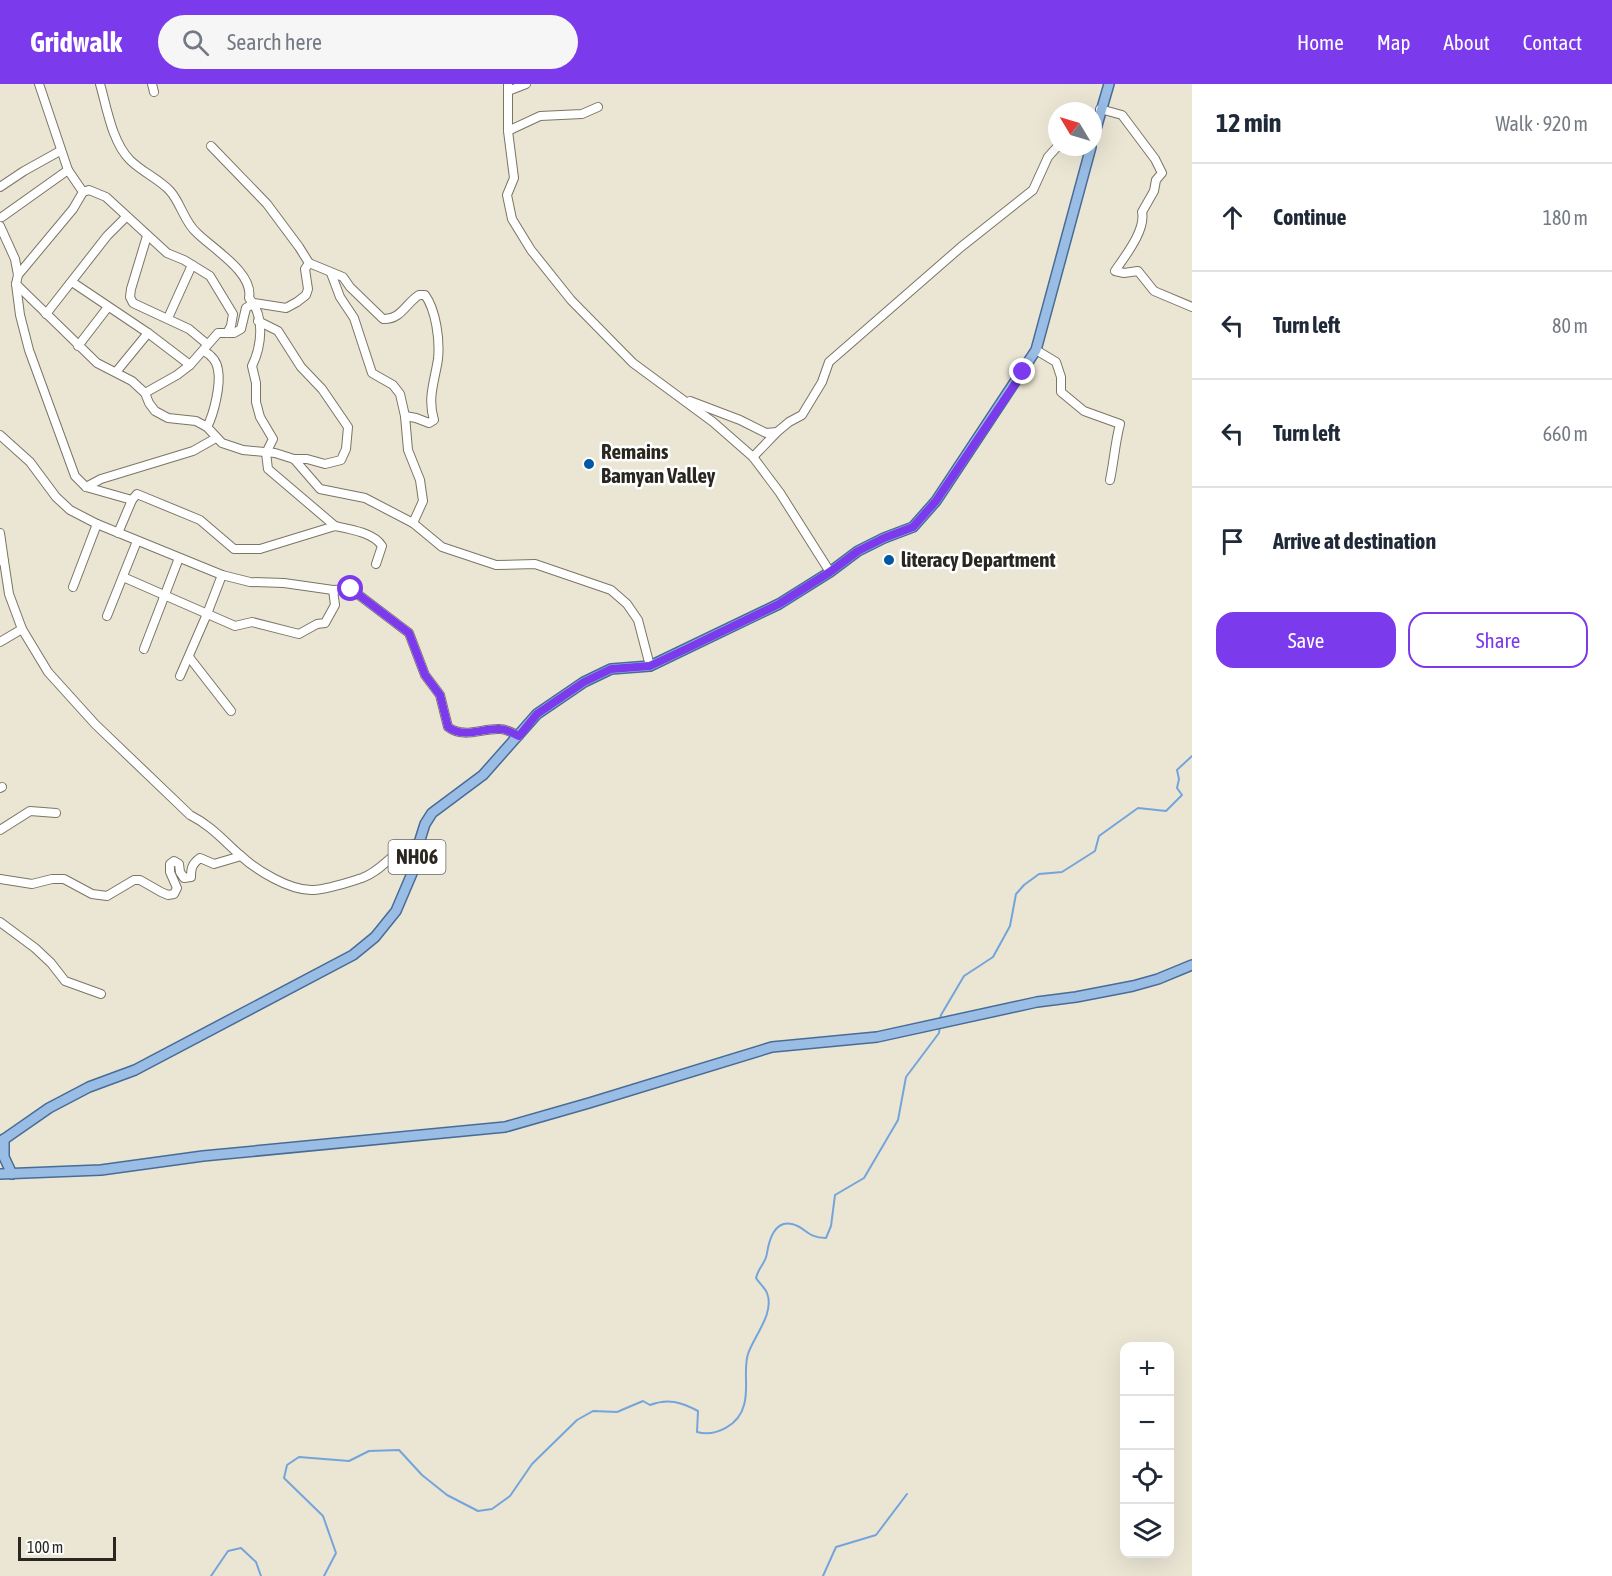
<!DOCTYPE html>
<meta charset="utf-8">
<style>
body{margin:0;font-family:"Asap Condensed",sans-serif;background:#f6f6f7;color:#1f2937}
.controls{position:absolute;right:18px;bottom:18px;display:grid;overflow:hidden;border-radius:12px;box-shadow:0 6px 24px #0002}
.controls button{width:54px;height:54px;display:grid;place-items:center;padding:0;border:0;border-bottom:2px solid #e0e1e3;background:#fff;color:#1f2937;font:30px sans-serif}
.compass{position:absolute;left:1048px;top:18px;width:54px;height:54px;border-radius:50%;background:#fff;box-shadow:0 6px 24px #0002;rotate:308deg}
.scale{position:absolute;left:18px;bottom:15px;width:98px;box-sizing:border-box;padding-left:6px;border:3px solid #292720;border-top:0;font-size:16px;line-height:21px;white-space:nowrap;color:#292720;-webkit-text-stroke:4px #fff;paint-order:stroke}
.stop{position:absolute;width:18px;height:18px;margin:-14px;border:4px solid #7c3aed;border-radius:50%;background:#fff}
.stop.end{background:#7c3aed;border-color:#fff;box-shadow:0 2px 6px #0008}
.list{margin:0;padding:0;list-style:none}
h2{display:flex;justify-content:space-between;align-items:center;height:78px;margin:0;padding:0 24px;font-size:26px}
h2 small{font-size:20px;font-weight:400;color:#747a83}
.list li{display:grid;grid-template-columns:39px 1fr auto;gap:18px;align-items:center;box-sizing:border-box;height:108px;padding:0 24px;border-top:2px solid #e0e1e3}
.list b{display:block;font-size:22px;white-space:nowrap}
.list em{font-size:20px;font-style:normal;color:#747a83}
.actions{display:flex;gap:12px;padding:18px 24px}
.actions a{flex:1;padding:14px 0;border:2px solid #7c3aed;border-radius:18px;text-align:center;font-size:21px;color:#7c3aed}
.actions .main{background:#7c3aed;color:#fff}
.icon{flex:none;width:33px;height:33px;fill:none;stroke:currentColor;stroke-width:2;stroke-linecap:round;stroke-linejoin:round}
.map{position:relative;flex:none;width:1192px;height:1492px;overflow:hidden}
header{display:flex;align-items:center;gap:36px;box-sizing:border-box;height:84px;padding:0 30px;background:#7c3aed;color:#fff}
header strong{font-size:28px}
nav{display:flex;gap:33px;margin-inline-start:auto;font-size:21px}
.search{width:420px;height:54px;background:#f6f6f7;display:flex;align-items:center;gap:15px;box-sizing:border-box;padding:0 21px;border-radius:33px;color:#747a83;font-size:22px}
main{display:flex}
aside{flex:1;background:#fff}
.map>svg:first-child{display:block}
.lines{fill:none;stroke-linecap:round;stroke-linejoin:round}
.stream{stroke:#74a4dc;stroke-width:2}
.minor-casing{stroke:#7a7565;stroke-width:10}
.major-casing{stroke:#476c96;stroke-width:12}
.minor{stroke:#fff;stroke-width:8}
.major{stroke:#9abde6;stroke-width:9}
.route{stroke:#7c3aed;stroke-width:8}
.poi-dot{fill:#0057a4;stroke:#fff;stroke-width:2}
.labels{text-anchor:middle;stroke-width:5;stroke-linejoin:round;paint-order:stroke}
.shield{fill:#fff;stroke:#696863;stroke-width:1.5}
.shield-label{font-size:20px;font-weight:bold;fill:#292720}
.poi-label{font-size:21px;font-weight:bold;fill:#292720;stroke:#fff;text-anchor:start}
</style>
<header>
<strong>Gridwalk</strong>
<div class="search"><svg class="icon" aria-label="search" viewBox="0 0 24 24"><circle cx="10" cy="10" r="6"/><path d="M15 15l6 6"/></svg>Search here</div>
<nav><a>Home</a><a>Map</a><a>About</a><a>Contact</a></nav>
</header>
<main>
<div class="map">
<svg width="1192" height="1492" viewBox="0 0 1192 1492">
<rect width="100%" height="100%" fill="#ebe6d4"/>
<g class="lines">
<g class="stream">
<path d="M940,935L941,931L964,892L993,873L1010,842L1016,810L1024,801L1039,790L1062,788L1095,767L1099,752L1138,724L1166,727L1182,711L1177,704L1179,695L1177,686L1192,672"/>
<path d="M211,1492L228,1467L241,1464L256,1478L261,1492"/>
<path d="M324,1492L336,1469L323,1432L284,1394L287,1381L299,1373L349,1377L369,1367L399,1366L422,1391L447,1411L478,1427L492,1425L510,1412L532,1380L577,1336L593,1327L617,1328L643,1317L650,1321C668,1314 681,1318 698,1327L697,1348C716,1353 739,1341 744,1321C749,1304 743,1286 748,1270C754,1252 775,1229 767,1209C765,1204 759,1199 756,1194C758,1184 766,1179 767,1169C769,1157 774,1136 792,1140C806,1143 806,1154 826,1154L831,1142L835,1111L864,1094L898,1036L906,993L939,949L940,941"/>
<path d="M823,1492L836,1463L876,1451L907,1410"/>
</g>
<g class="minor-casing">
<g id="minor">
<path d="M39,0L68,86L83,108L89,106L106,113L167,169L184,176L210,192L233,230L231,242L227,249"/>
<path d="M100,0C107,24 112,58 130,76C142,88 159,95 170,107C181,119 184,138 197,149C213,165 254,189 249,214C265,232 262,261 252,282L256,299V318L260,333L273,355L266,369L268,385L335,442"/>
<path d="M152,0L154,8"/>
<path d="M508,0V47L514,94L507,111L512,135L531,166L571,216L633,279L713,338L753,373L780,409L830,488"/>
<path d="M508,7L526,0"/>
<path d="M1100,25L1122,31L1155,75L1162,89L1156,96L1154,107L1142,128C1146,146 1125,172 1115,187L1124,189L1138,187L1154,207L1192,223"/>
<path d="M508,47L540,32L582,30L598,23"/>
<path d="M211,62L267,120L299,163L309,179"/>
<path d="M0,103L24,87L60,67"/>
<path d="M2,133L68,86"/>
<path d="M0,142L15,175L18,191L16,200L20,231L29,266L75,392L86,403L132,416"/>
<path d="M147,152L131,205L130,213L133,219L189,245L207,260"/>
<path d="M331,189L340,213L354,234L372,289L393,301L400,310L405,332L408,366L420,396L423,417L413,439"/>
<path d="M18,191L73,125L83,108"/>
<path d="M72,198L148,249L190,281"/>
<path d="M16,200L97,279L132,297L145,309L149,319L155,327L168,334L196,337L207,343L222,359L243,366L275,369L294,375L320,405L365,414L413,439L442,463L496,481L535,480L611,506L627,520L638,536L650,582"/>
<path d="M46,230L107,152L126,133"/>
<path d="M168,234L192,181"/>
<path d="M258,237L278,247L301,283L322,305L348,343L346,365L341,376L325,380L307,375H294"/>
<path d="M78,262L108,223"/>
<path d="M1036,266L1056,278L1061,293V308L1084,327L1120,340C1115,359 1114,377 1110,396"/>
<path d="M204,267C211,271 217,277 218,286C221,300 214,330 207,343"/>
<path d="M116,288L148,249"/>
<path d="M145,309L177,291L190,281L218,249H234L241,245L246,224L254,219L286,224L297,218L306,211L308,205L305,185L309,179L343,193L350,203L383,235C401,236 406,219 419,211H425C436,226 440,256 438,275C435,296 427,314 434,336L429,339L416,334L405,332"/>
<path d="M690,317L740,336L766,349L777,348L789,338L802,331L822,298L829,278L961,163L1033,106L1048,73L1057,63"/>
<path d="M0,351L30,378L56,413L70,426L97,440L222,491L250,498L284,499L333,506L351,505L409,549L425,591L440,611L448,643C464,655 482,644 500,645C506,645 513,649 519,652"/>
<path d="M753,373L777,348"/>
<path d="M86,403L101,395L193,367L216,354"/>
<path d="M0,449L4,477"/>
<path d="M118,449L132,416L137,410L200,436L234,465H260L335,442C350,445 374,449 382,462L376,480"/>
<path d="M0,477H4L9,510L22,545L48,588L95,640L190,731C210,741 223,756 240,771C256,786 290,807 313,806C329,805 346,799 362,794C385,786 395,762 419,759"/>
<path d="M123,493L235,542L252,538L299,550L317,540L325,539L335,521L333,506"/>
<path d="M73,503L97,440"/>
<path d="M107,532L137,457"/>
<path d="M0,558L22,545"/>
<path d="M144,565L179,474"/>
<path d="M189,573L231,627"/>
<path d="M180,592L207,530L222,491"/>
<path d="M0,704L2,703"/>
<path d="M0,746L30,727L56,729"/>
<path d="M0,795L32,800L52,795H64L92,810L107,812L134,796H140L161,808L168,811L174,810L177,804L170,788V780L174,777L179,780L180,788L184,794L191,793C191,784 192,780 200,774L214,780L241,772"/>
<path d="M0,838L35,864L51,879L65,897L101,910"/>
</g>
</g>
<g class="major-casing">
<g id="major">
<path d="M1093,55L1109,0"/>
<path d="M4,1055V1073L12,1090"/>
<path d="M0,1058L49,1024L89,1003L135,986L353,871L375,853L396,827L416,780L419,759L425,740L432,729L483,691L537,630L584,598L611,585L650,582L779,520L830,488L858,467L884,454L913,443L936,417L1036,266L1091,63"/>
<path d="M0,1090L101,1086L203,1072L505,1043L589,1019L772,963L877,953L1037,918L1076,913L1133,902L1158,895L1192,881"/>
</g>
</g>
<use href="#minor" class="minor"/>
<use href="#major" class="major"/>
</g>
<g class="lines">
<path class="route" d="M351,505L409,549L425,591L440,611L448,643C464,655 482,644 500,645C506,645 513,649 519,652L537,630L584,598L611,585L650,582L688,564L779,520L830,488L858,467L884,454L913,443L936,417L1023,288"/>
</g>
<g class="poi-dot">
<circle cx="589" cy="380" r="6"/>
<circle cx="889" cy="476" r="6"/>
</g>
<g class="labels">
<rect class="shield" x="388.5" y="756" width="57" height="34" rx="4.5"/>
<g class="shield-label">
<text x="417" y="780">NH06</text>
</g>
<g class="poi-label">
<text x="601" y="375">Remains<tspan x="601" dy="24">Bamyan Valley</tspan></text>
<text x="901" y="483">literacy Department</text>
</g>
</g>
</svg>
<div class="controls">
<button>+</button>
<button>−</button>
<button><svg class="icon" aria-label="locate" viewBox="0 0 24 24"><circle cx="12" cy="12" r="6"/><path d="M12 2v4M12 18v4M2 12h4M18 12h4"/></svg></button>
<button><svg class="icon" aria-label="layers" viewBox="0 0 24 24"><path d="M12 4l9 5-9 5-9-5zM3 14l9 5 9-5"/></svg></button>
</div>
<svg class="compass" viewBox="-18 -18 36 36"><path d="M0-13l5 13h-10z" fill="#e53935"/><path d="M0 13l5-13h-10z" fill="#747a83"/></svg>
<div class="scale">100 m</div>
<div class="stop" style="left:351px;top:505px"></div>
<div class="stop end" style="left:1023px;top:288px"></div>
</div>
<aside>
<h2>12 min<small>Walk · 920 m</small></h2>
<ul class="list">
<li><svg class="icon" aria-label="ahead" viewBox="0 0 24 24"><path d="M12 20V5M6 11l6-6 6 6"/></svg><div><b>Continue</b></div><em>180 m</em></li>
<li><svg class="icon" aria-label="left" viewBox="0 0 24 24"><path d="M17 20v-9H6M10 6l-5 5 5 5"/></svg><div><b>Turn left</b></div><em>80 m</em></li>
<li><svg class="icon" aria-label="left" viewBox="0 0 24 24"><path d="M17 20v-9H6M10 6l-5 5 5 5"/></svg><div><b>Turn left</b></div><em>660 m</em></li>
<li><svg class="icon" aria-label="arrive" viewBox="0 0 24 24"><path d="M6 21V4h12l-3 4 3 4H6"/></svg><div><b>Arrive at destination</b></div></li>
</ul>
<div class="actions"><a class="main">Save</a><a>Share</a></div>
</aside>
</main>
